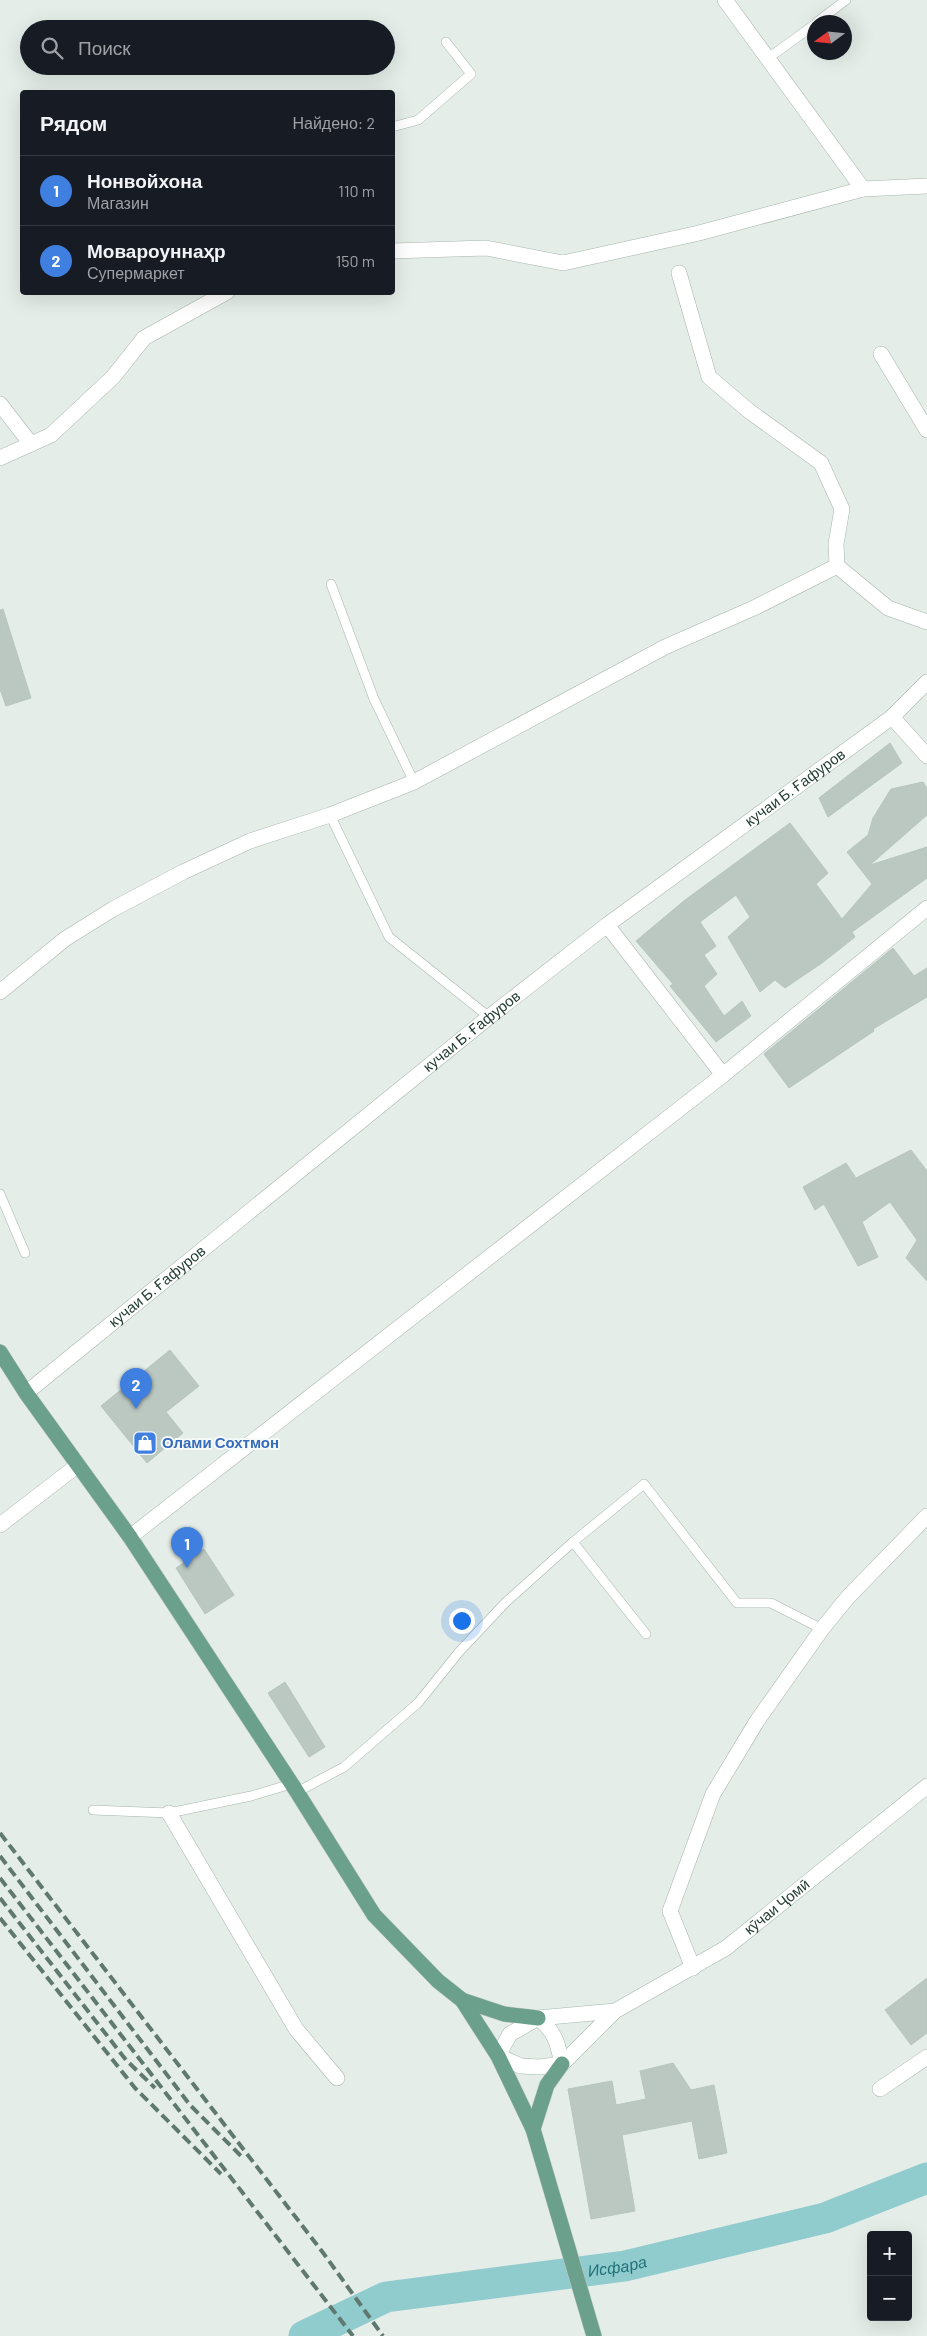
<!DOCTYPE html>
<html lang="ru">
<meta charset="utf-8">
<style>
body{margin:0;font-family:Barlow,sans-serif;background:#20242c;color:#f1f3f6}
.controls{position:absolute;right:15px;bottom:15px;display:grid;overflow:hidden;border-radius:5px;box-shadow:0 5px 20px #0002}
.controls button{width:45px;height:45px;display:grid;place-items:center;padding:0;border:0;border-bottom:1px solid #363941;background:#171b24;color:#f1f3f6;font:25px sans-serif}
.compass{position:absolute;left:807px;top:15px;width:45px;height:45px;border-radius:50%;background:#171b24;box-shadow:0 5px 20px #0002;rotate:255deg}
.you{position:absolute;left:461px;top:1620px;width:18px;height:18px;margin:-12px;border:4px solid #fff;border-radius:50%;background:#1a73e8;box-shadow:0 0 0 8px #1a73e833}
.badge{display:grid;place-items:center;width:32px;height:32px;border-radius:50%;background:#ea7965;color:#fff;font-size:16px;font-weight:700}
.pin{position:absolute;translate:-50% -41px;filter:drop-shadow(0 1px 2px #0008)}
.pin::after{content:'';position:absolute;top:26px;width:18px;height:15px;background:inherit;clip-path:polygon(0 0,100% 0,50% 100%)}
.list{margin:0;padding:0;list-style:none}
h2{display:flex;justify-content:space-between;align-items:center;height:65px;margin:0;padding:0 20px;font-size:21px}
h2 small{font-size:16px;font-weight:400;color:#9ea1a6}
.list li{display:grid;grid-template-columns:32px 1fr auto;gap:15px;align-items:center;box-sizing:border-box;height:70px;padding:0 20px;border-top:1px solid #363941}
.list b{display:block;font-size:19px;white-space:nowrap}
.list p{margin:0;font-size:16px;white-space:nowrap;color:#9ea1a6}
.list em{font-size:16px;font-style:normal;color:#9ea1a6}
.icon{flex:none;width:28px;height:28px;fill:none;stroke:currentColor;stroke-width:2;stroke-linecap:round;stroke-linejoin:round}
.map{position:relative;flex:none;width:927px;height:2336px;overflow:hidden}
.search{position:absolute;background:#171b24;box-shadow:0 5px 20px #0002;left:20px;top:20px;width:375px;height:55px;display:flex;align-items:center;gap:12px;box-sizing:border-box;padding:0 18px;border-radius:28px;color:#9ea1a6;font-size:19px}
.panel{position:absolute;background:#171b24;box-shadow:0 5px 20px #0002;left:20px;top:90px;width:375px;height:205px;border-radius:5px}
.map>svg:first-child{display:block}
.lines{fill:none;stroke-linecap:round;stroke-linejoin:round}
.river{stroke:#90cbce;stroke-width:31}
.building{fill:#bac8c1;stroke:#b7c6be}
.service-casing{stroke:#a7b5ae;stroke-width:10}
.minor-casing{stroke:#a7b5ae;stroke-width:16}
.tertiary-casing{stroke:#a7b5ae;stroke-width:16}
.secondary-casing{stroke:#a3b8af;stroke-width:16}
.primary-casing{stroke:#c2c9c6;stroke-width:16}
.service{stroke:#fff;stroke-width:9}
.minor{stroke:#fff;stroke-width:15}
.tertiary{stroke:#fff;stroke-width:15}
.secondary{stroke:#fff;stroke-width:15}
.primary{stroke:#6ba08d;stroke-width:15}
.rail{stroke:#5f7970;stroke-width:4;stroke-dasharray:10 5;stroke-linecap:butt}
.labels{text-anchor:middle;stroke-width:4;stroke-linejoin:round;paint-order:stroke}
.street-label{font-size:15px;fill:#243e34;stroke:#f5f9f7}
.shop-label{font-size:15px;font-weight:bold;fill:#366cbe;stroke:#f5f9f7;text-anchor:start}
.water-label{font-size:16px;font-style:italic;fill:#217177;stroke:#f5f9f7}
</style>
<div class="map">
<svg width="927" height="2336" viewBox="0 0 927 2336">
<rect width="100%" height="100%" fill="#e4ede8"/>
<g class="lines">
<path class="river" id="s1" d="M304,2336L386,2297L625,2266L825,2218L927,2178"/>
</g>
<g class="building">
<path d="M3,609L31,698L6,706L0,689V610Z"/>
<path d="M890,743L902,763L828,817L819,798Z"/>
<path d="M923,782L927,788V815L870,865L927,847V878L852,932L855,937L822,963L785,988L775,980L760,992L728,937L750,917L736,895L700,922L716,946L704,955L717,974L704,986L724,1016L742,1001L751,1016L716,1042L670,986L673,984L636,941L685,900L790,823L828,873L816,884L842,919L872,884L847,852L868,835L873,818L891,789Z"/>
<path d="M893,948L914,976L927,968V997L873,1029L874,1031L789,1088L764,1054Z"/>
<path d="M911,1150L927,1171V1281L906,1258L917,1240L890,1202L862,1222L878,1257L858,1266L824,1204L815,1210L803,1187L846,1163L856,1178Z"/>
<path d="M170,1350L199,1386L166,1412L183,1433L147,1463L101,1406Z"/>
<path d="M204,1549L234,1595L205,1614L176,1568Z"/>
<path d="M285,1682L325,1747L309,1757L268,1693Z"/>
<path d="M927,1978V2033L911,2045L885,2010Z"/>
<path d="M673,2063L691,2090L714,2085L727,2153L699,2159L692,2121L622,2135L635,2211L591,2219L568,2089L612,2081L616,2105L646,2099L640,2071Z"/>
</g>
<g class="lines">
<g class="service-casing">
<g id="service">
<path d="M817,22L846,0"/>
<path d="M767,59L814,25"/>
<path d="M392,127L418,120L471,74L446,42"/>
<path d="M331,584L374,699L414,782"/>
<path d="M330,815L389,937L489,1017"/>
<path d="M0,1194L25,1253"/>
<path d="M573,1542L646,1634"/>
<path d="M297,1792L344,1767L418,1703L459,1652L506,1602L573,1542L644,1484L737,1603H771L822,1629"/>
<path d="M93,1810L169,1813L251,1796L291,1784"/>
</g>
</g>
<g class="minor-casing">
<g id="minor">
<path d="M725,0L863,189"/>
<path d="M392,251L486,248L563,263L699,233L863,189L927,186"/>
<path d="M679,273L709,377L749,411L821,463L842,509L836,544L837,566L888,608L927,622"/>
<path d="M881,354L927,430"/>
<path d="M0,404L31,444"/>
<path d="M0,458L51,435L113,377L144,338L227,292"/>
<path d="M892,717L927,756"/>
<path d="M607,925L723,1075"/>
<path d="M0,992L65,939L113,909L183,872L250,841L330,815L414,782L665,647L756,607L837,566"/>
<path d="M0,1525L78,1465"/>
<path d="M130,1537L723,1075L927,908"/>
<path d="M169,1813L296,2029L337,2078"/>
<path d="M693,1968L670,1911L713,1794L757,1721L822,1629L848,1597L927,1516"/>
<path d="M880,2089L927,2057"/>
</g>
</g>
<g class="tertiary-casing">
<g id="tertiary">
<path id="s2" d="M26,1393L489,1017L607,925L892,717L927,682"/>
</g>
</g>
<g class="secondary-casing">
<g id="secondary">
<path id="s3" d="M615,2011L538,2018L510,2034L498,2056L521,2066L540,2067L562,2064L615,2011L726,1948L927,1786"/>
<path d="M538,2018C555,2031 558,2044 562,2064"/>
</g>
</g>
<g class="primary-casing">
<g id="primary">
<path d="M0,1352L26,1393L130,1537L297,1792L374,1915L438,1981L462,2000L498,2056L533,2129L594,2336"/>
<path d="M462,2000L504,2014L538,2018"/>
<path d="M533,2129L547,2085L562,2064"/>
</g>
</g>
<use href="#service" class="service"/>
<use href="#minor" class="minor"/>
<use href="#tertiary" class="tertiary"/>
<use href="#secondary" class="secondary"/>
<use href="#primary" class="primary"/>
<g class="rail">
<path d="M0,1833L324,2254L383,2336"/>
<path d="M0,1856L190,2105L243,2158"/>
<path d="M0,1878L353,2336"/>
<path d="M0,1898L126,2060L155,2088"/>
<path d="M0,1918L135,2088L221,2174"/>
</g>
</g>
<defs>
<g id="shop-square" transform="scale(1.25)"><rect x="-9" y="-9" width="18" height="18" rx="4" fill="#3f7fe0" stroke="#f5f9f7"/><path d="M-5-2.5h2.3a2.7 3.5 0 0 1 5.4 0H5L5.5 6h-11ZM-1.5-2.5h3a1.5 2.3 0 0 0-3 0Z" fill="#fff"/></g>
</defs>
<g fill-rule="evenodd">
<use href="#shop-square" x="145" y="1443"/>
</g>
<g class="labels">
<g class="street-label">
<text dy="5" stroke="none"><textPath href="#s2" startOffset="979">кучаи Б. Ғафуров</textPath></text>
<text dy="5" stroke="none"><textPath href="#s2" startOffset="574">кучаи Б. Ғафуров</textPath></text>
<text dy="5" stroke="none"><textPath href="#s2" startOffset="169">кучаи Б. Ғафуров</textPath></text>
<text dy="5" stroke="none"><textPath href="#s3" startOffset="469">кӯчаи Ҷомӣ</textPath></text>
</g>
<g class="shop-label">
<text x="162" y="1448">Олами Сохтмон</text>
</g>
<g class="water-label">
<text dy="6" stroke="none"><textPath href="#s1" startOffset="324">Исфара</textPath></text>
</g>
</g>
</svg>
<div class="controls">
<button>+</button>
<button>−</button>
</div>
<svg class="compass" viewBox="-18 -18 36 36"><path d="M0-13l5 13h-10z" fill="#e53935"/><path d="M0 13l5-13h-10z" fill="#9ea1a6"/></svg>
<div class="you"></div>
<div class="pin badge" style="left:187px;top:1568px;background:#3f7fe0">1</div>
<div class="pin badge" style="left:136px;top:1409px;background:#3f7fe0">2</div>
<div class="search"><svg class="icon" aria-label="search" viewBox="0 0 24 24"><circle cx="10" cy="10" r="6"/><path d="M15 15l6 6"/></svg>Поиск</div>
<section class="panel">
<h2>Рядом<small>Найдено: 2</small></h2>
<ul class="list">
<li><span class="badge" style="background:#3f7fe0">1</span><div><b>Нонвойхона</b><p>Магазин</p></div><em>110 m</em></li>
<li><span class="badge" style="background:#3f7fe0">2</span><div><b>Мовароуннаҳр</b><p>Супермаркет</p></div><em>150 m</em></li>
</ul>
</section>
</div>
